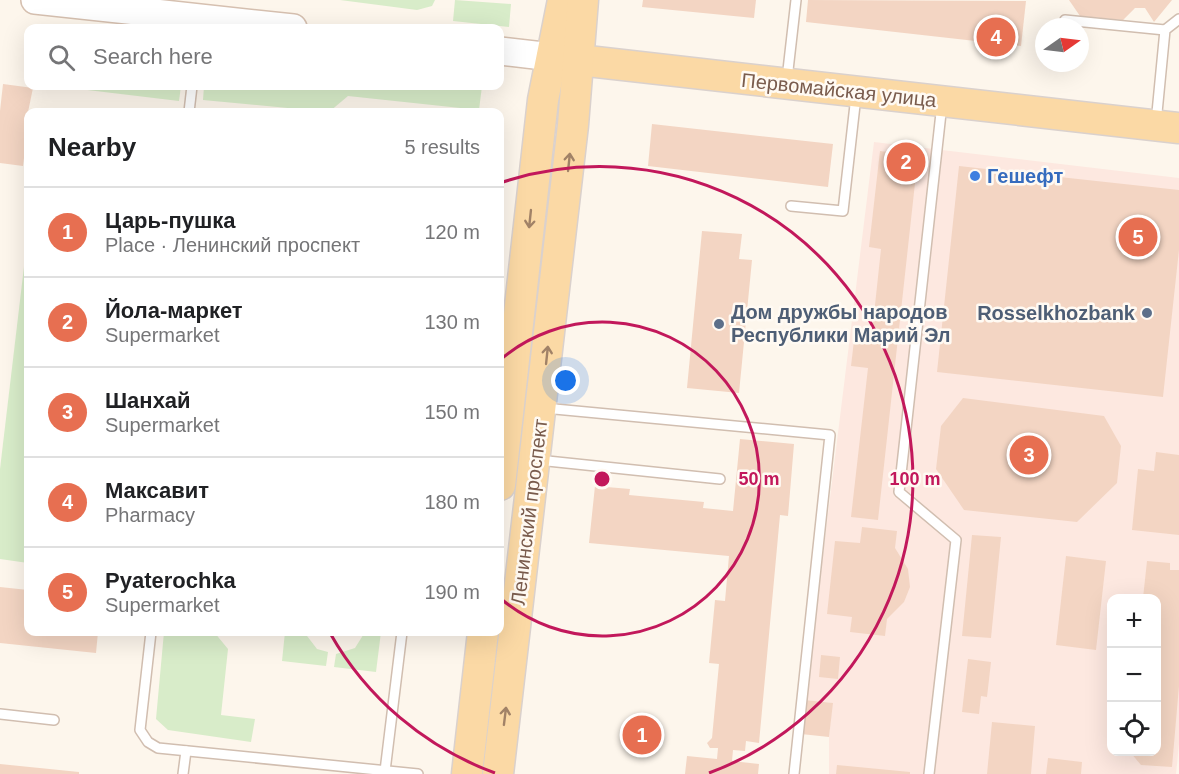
<!DOCTYPE html>
<meta charset="utf-8">
<style>
body{margin:0;font-family:Arial,sans-serif;background:#f6f6f6;color:#202124}
.controls{position:absolute;right:18px;bottom:18px;display:grid;overflow:hidden;border-radius:12px;box-shadow:0 6px 24px #0002}
.controls button{width:54px;height:54px;display:grid;place-items:center;padding:0;border:0;border-bottom:2px solid #e0e0e0;background:#fff;color:#202124;font:30px sans-serif}
.compass{position:absolute;left:1035px;top:18px;width:54px;height:54px;border-radius:50%;background:#fff;box-shadow:0 6px 24px #0002;rotate:76deg}
.you{position:absolute;left:566px;top:381px;width:21px;height:21px;margin:-15px;border:4px solid #fff;border-radius:50%;background:#1a73e8;box-shadow:0 0 0 9px #1a73e833}
.badge{display:grid;place-items:center;width:39px;height:39px;border-radius:50%;background:#e76f51;color:#fff;font-size:20px;font-weight:700}
.pin{position:absolute;translate:-50% -50%;border:3px solid #fff;box-shadow:0 2px 6px #0006}
.list{margin:0;padding:0;list-style:none}
h2{display:flex;justify-content:space-between;align-items:center;height:78px;margin:0;padding:0 24px;font-size:26px}
h2 small{font-size:20px;font-weight:400;color:#757577}
.list li{display:grid;grid-template-columns:39px 1fr auto;gap:18px;align-items:center;box-sizing:border-box;height:90px;padding:0 24px;border-top:2px solid #e0e0e0}
.list b{display:block;font-size:22px;white-space:nowrap}
.list p{margin:0;font-size:20px;white-space:nowrap;color:#757577}
.list em{font-size:20px;font-style:normal;color:#757577}
.icon{flex:none;width:33px;height:33px;fill:none;stroke:currentColor;stroke-width:2;stroke-linecap:round;stroke-linejoin:round}
.map{position:relative;flex:none;width:1179px;height:774px;overflow:hidden}
.search{position:absolute;background:#fff;box-shadow:0 6px 24px #0002;left:24px;top:24px;width:480px;height:66px;display:flex;align-items:center;gap:15px;box-sizing:border-box;padding:0 21px;border-radius:12px;color:#757577;font-size:22px}
.panel{position:absolute;background:#fff;box-shadow:0 6px 24px #0002;left:24px;top:108px;width:480px;height:528px;border-radius:12px}
.map>svg:first-child{display:block}
.commercial{fill:#fde8e0;fill-rule:evenodd}
.green{fill:#d8ecc9}
.building{fill:#f3d5c3}
.lines{fill:none;stroke-linecap:round;stroke-linejoin:round}
.service-casing{stroke:#d1beb0;stroke-width:12}
.secondary-casing{stroke:#d6c0b0;stroke-width:30}
.primary-casing{stroke:#dad1cd;stroke-width:33}
.service{stroke:#fff;stroke-width:9}
.secondary{stroke:#fff;stroke-width:27}
.primary{stroke:#fbd9a5;stroke-width:30}
.oneway{stroke:#a18267}
.ring{fill:none;stroke:#c2185b;stroke-width:3}
.shop-dot{fill:#3f7fe0;stroke:#fffaf3;stroke-width:2}
.service-dot{fill:#5c6f8a;stroke:#fffaf3;stroke-width:2}
.labels{text-anchor:middle;stroke-width:5;stroke-linejoin:round;paint-order:stroke}
.street-label{font-size:20px;fill:#7a5c4d;stroke:#fffaf3}
.shop-label{font-size:20px;font-weight:bold;fill:#366cbe;stroke:#fffaf3;text-anchor:start}
.service-label{font-size:20px;font-weight:bold;fill:#4e5e75;stroke:#fffaf3;text-anchor:start}
.centre{fill:#c2185b;stroke:#fffaf3;stroke-width:3}
.ring-label{font-size:18px;text-anchor:middle;font-weight:bold;fill:#c2185b;stroke:#fffaf3;stroke-width:5;stroke-linejoin:round;paint-order:stroke}
</style>
<div class="map">
<svg width="1179" height="774" viewBox="0 0 1179 774">
<rect width="100%" height="100%" fill="#fdf6ec"/>
<path class="commercial" d="M874,142L1179,178V744L1176,774H829V737L832,703L805,700ZM1112,598H1156V752H1112Z"/>
<g class="green">
<path d="M340,0H435L432,6L417,10Z"/>
<path d="M455,0L511,4L509,27L453,21Z"/>
<path d="M54,86H181L179,101Z"/>
<path d="M204,86H482L479,110L348,96L329,112L203,100Z"/>
<path d="M28,233V563L0,559V469Z"/>
<path d="M164,632H214L228,649L221,715L255,719L251,742L168,730L156,719Z"/>
<path d="M285,632H304L317,649L328,652L326,666L282,661Z"/>
<path d="M365,632H381L376,672L334,667L336,654L355,648Z"/>
</g>
<g class="building">
<path d="M643,0H756L754,18L642,7Z"/>
<path d="M808,0L1026,1L1021,46L806,22Z"/>
<path d="M1069,0H1172L1154,22L1145,8H1135L1123,20L1080,16Z"/>
<path d="M3,84L33,88L28,112V150H25L23,166L0,163V111Z"/>
<path d="M652,124L833,144L828,187L648,166Z"/>
<path d="M880,151L918,156L878,520L851,517L868,368L851,366L855,332L872,333L881,249L869,247Z"/>
<path d="M959,166L1179,190V250L1163,397L937,372Z"/>
<path d="M702,231L742,234L739,259L752,260L739,393L687,388Z"/>
<path d="M963,398L1104,416L1121,446L1117,483L1077,522L964,510L936,469L941,426Z"/>
<path d="M740,439L794,444L788,516L780,515L759,743L746,741L745,751L733,750L732,761L759,764L758,774H685L687,756L717,759L718,748H710L707,743L712,738L719,664L709,663L715,600L725,601L729,556L589,543L595,486L630,489L629,495L704,502L703,508L733,511Z"/>
<path d="M1156,452L1179,455V535L1132,530L1138,469L1154,471Z"/>
<path d="M862,527L897,531L895,548L908,569L910,587L904,602L887,619L885,636L850,632L852,617L827,614L835,541L860,543Z"/>
<path d="M972,535L1001,537L991,638L962,636Z"/>
<path d="M1066,556L1106,561L1096,650L1056,645Z"/>
<path d="M1147,561L1170,563V570H1179V686L1172,767L1141,765L1130,752H1156V598H1143Z"/>
<path d="M0,587L28,590V632H98L96,653L0,643Z"/>
<path d="M821,655L840,657L838,679L819,677Z"/>
<path d="M968,659L991,662L987,697L981,696L979,714L962,712Z"/>
<path d="M805,700L833,703L829,737L801,734Z"/>
<path d="M992,722L1035,726L1031,774H987Z"/>
<path d="M1048,758L1082,762L1081,774H1046Z"/>
<path d="M0,764L79,772V774H0Z"/>
<path d="M837,765L910,772V774H836Z"/>
</g>
<g class="lines">
<g class="service-casing">
<g id="service">
<path d="M1065,20L1165,30"/>
<path d="M787,79L796,0"/>
<path d="M189,112L192,86"/>
<path d="M1156,123L1165,30L1179,19"/>
<path d="M791,206L843,211L856,96"/>
<path d="M544,408L830,435L794,774"/>
<path d="M538,460L720,479"/>
<path d="M151,632L140,730L148,742L158,748L418,774"/>
<path d="M0,714L54,720"/>
<path d="M385,771L402,632"/>
<path d="M183,774L186,751"/>
<path d="M929,774L956,540L899,492L942,104"/>
</g>
</g>
<g class="secondary-casing">
<g id="secondary">
<path d="M35,0L293,28"/>
<path d="M500,51L552,57"/>
</g>
</g>
<g class="primary-casing">
<g id="primary">
<path d="M552,57L1179,128"/>
<path d="M500,485L543,100L563,0"/>
<path d="M467,774L483,632"/>
<path d="M498,774L573,125L583,0"/>
</g>
</g>
<use href="#service" class="service"/>
<use href="#secondary" class="secondary"/>
<use href="#primary" class="primary"/>
</g>
<defs><path id="oneway-shaft" d="M-6 0H5M1.5-3L5.5 0L1.5 3" fill="none" stroke-width="1.6" stroke-linecap="round" stroke-linejoin="round" transform="scale(1.5)"/></defs>
<g class="oneway">
<use href="#oneway-shaft" transform="translate(569 162) rotate(-84)"/>
<use href="#oneway-shaft" transform="translate(530 219) rotate(96)"/>
<use href="#oneway-shaft" transform="translate(547 355) rotate(-84)"/>
<use href="#oneway-shaft" transform="translate(505 716) rotate(-83)"/>
</g>
<g class="ring">
<path d="M500 360A157 157 0 1 1 500 598"/>
<path d="M495 773A313 313 0 0 1 330 633M500 183A313 313 0 0 1 709 773"/>
</g>
<circle class="shop-dot" cx="975" cy="176" r="6"/>
<g class="service-dot">
<circle cx="1147" cy="313" r="6"/>
<circle cx="719" cy="324" r="6"/>
</g>
<g class="labels">
<g class="street-label">
<text transform="translate(839 90) rotate(6)" y="7">Первомайская улица</text>
<text transform="translate(529 512) rotate(-83)" y="7">Ленинский проспект</text>
</g>
<g class="shop-label">
<text x="987" y="183">Гешефт</text>
</g>
<g class="service-label">
<text x="731" y="319">Дом дружбы народов<tspan x="731" dy="23">Республики Марий Эл</tspan></text>
<text x="1135" y="320" text-anchor="end">Rosselkhozbank</text>
</g>
</g>
<circle cx="602" cy="479" r="9" class="centre"/>
<g class="ring-label">
<text x="759" y="485">50 m</text>
<text x="915" y="485">100 m</text>
</g>
</svg>
<div class="controls">
<button>+</button>
<button>−</button>
<button><svg class="icon" aria-label="locate" viewBox="0 0 24 24"><circle cx="12" cy="12" r="6"/><path d="M12 2v4M12 18v4M2 12h4M18 12h4"/></svg></button>
</div>
<svg class="compass" viewBox="-18 -18 36 36"><path d="M0-13l5 13h-10z" fill="#e53935"/><path d="M0 13l5-13h-10z" fill="#757577"/></svg>
<div class="you"></div>
<div class="pin badge" style="left:642px;top:735px">1</div>
<div class="pin badge" style="left:906px;top:162px">2</div>
<div class="pin badge" style="left:1029px;top:455px">3</div>
<div class="pin badge" style="left:996px;top:37px">4</div>
<div class="pin badge" style="left:1138px;top:237px">5</div>
<div class="search"><svg class="icon" aria-label="search" viewBox="0 0 24 24"><circle cx="10" cy="10" r="6"/><path d="M15 15l6 6"/></svg>Search here</div>
<section class="panel">
<h2>Nearby<small>5 results</small></h2>
<ul class="list">
<li><span class="badge">1</span><div><b>Царь-пушка</b><p>Place · Ленинский проспект</p></div><em>120 m</em></li>
<li><span class="badge">2</span><div><b>Йола-маркет</b><p>Supermarket</p></div><em>130 m</em></li>
<li><span class="badge">3</span><div><b>Шанхай</b><p>Supermarket</p></div><em>150 m</em></li>
<li><span class="badge">4</span><div><b>Максавит</b><p>Pharmacy</p></div><em>180 m</em></li>
<li><span class="badge">5</span><div><b>Pyaterochka</b><p>Supermarket</p></div><em>190 m</em></li>
</ul>
</section>
</div>
